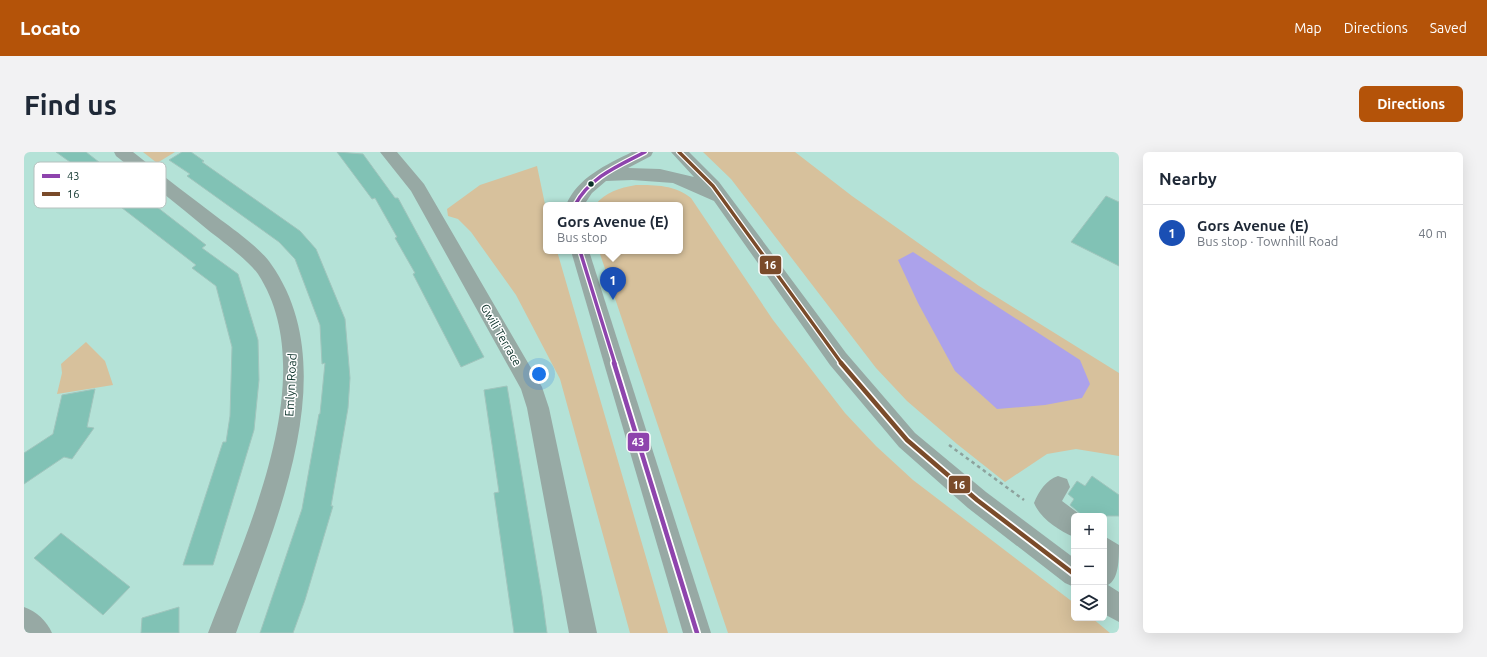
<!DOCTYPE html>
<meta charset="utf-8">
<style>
body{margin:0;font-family:Ubuntu,sans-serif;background:#f2f2f3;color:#1f2937}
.controls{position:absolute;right:12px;bottom:12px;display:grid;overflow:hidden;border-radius:6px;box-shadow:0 4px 16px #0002}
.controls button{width:36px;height:36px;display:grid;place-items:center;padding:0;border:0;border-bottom:1px solid #e0e1e3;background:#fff;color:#1f2937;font:20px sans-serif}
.you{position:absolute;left:515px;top:222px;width:14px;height:14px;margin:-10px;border:3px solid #fff;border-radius:50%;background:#1a73e8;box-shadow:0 0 0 6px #1a73e833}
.badge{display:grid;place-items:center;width:26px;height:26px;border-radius:50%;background:#b45309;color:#fff;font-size:13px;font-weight:700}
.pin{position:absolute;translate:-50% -33px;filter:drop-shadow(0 1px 2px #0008)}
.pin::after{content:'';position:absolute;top:21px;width:14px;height:12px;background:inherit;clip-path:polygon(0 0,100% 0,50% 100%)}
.popup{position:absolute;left:519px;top:50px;width:140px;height:52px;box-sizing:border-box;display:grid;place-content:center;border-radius:6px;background:#fff;filter:drop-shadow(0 1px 3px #0005);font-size:13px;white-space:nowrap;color:#747a83}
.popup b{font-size:15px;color:#1f2937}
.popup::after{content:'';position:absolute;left:50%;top:100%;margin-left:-8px;border:8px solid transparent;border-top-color:#fff}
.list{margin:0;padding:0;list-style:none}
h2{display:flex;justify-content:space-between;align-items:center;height:52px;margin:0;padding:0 16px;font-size:17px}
h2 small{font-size:13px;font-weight:400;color:#747a83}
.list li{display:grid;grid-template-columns:26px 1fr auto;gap:12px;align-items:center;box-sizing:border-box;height:56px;padding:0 16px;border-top:1px solid #e0e1e3}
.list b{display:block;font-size:15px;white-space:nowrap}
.list p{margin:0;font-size:13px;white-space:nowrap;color:#747a83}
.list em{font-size:13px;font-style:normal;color:#747a83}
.icon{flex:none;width:22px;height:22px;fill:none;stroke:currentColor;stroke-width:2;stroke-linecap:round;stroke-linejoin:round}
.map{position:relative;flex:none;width:1095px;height:481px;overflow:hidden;border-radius:6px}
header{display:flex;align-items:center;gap:24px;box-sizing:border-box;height:56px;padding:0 20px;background:#b45309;color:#fff}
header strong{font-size:19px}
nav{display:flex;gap:22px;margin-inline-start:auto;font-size:14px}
.intro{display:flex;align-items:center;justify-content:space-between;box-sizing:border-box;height:96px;padding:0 24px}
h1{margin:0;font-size:28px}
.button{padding:10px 18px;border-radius:6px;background:#b45309;color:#fff;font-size:14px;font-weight:700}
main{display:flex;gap:24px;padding:0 24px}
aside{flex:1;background:#fff;border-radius:6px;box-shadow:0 4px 16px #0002}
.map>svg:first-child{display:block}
.green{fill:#d7c19c}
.water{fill:#aca2eb}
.building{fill:#81c2b5;stroke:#a0c5bd}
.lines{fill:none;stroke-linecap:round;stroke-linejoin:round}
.path{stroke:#8da29d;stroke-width:2.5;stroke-dasharray:3.5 3.5;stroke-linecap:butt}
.minor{fill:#97a9a4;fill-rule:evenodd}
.bus-1-far1-casing{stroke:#fff;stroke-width:6}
.bus-1-casing{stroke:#fff;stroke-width:8}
.bus-2-far1-casing{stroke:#fff;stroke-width:6}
.bus-2-casing{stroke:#fff;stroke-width:8}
.bus-1-far1{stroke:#8e44ad;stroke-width:3.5}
.bus-1{stroke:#8e44ad;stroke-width:4.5}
.bus-2-far1{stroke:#7a4b2a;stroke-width:3.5}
.bus-2{stroke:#7a4b2a;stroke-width:4.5}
.bus-dot{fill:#0a3028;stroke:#fff;stroke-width:1.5}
.labels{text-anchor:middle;stroke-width:3;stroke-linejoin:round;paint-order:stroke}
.street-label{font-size:12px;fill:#0a3028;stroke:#fff}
.key{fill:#fff;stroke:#b6c1be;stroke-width:1}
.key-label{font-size:11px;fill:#0a3028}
.line-badge{stroke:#fff;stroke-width:1.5}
.badge-label{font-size:11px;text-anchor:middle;font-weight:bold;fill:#fff}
</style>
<header>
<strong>Locato</strong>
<nav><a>Map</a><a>Directions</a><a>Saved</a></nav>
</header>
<div class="intro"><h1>Find us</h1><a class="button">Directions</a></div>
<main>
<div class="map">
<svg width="1095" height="481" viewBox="0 0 1095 481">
<rect width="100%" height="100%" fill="#b4e2d7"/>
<g class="green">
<path d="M119,0H151L133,11Z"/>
<path d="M679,0H771L828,44L955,134L1095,221V304L1052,297L1023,302L981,330L933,292L883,249L852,216L707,27Z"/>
<path d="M513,14L522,57V99H533L644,481H606L536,227L492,143L447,80L434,67L424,64L423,57L456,33Z"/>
<path d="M612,33C632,33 651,33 667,46L749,168L821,261L852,294L889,328L1050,451V466H1068L1086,481H704L575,99H656V53H571C582,40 595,36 612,33Z"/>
<path d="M62,190L81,209L89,233L33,242L38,221L37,212Z"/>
</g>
<path class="water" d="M889,100L1056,208L1066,232L1058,246L1021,253L973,257L931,219L894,151L874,108Z"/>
<g class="building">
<path d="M32,0H62L182,93L178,96L214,122L234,188L235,228L230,278L189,413H159L199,290H202L206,264L208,195L192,134L168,116L172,113L80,42L82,41L43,12L46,10Z"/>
<path d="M158,0H167L180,9L178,10L276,79L292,97L321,167L326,226L324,256L307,354H309L281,448L269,481H236L278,357L295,262H296L301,211L298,212L296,173L271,107L255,90L163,24L166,22L145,8Z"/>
<path d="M313,0L339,2L371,46H374L460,205L437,215L389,122L391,121L371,86L373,85L351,46L348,47Z"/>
<path d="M1082,44L1095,50V114L1047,90Z"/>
<path d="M483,234L518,444L523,481H490L470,341L475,340L460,238Z"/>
<path d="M71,237L63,275L70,276L48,307L40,305L0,332V301L29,282L38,243Z"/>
<path d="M1068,324L1095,343V364H1059L1046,353L1050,347L1044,342L1053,329L1061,334Z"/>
<path d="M37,381L106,435L79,463L10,406Z"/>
<path d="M155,455V481H117L118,466Z"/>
</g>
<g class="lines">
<path class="path" d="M925,293L1000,348"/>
<g class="minor">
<path d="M90,0H109C138,23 168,46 197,68C212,79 237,97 247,112C322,218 250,373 212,481H184C222,382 299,222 234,122C224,108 198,89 184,78C154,53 123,28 92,4Z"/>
<path d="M356,0H373L400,32L518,235L525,256L573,481H545L503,256L497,237L387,39Z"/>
<path d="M608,0H629L627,4L604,16L636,17L670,25L647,0H665L695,30L822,201L891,281L962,340L1050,406V435L1041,431L944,356L875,295L806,213L690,49L649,31L608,28L582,29L568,41L560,53H542C554,25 582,13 608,0Z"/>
<path d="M547,99H565L687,481H659Z"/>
<path d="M1034,324L1043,327L1046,335L1038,349L1058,364H1050V385C1035,379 1016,366 1010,351C1015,339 1022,328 1034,324Z"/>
<path d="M1080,384L1095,393C1095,407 1095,427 1084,433L1095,440V470L1080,462Z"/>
<path d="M0,455C13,460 22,468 28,481H0Z"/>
</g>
<g class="bus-1-far1-casing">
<g id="bus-1-far1">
<path d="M551,53C566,25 594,14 621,0"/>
<path d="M556,99L591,212"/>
</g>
</g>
<g class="bus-1-casing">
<path id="bus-1" d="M590,211L673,481"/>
</g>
<g class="bus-2-far1-casing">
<path id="bus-2-far1" d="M655,0L689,34L818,212"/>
</g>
<g class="bus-2-casing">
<path id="bus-2" d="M817,211L883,288L953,348L1050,422"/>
</g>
<use href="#bus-1-far1" class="bus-1-far1"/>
<use href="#bus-1" class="bus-1"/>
<use href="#bus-2-far1" class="bus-2-far1"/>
<use href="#bus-2" class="bus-2"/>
</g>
<circle class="bus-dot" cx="567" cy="32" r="3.5"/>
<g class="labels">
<g class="street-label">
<text transform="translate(477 183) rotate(60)" y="4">Gwili Terrace</text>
<text transform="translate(267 233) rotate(-87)" y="4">Emlyn Road</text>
</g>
</g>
<rect x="10" y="10" width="132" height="46" rx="6" class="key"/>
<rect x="18" y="22" width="18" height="4" fill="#8e44ad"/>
<rect x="18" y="40" width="18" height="4" fill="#7a4b2a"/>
<g class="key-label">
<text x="43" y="28">43</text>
<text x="43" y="46">16</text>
</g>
<g class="line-badge">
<rect x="735" y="103" width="23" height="20" rx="4" fill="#7a4b2a"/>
<rect x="603" y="280" width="23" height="20" rx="4" fill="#8e44ad"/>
<rect x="924" y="323" width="23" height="19" rx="4" fill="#7a4b2a"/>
</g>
<g class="badge-label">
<text x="746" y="117">16</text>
<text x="614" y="294">43</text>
<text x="935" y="337">16</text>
</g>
</svg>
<div class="controls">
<button>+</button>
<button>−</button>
<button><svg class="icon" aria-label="layers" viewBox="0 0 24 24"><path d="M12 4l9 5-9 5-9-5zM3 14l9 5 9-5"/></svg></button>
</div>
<div class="you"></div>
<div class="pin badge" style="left:589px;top:148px;background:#1a4fb4">1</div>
<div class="popup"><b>Gors Avenue (E)</b>Bus stop</div>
</div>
<aside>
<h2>Nearby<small></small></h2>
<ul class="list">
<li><span class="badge" style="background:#1a4fb4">1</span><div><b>Gors Avenue (E)</b><p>Bus stop · Townhill Road</p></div><em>40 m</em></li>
</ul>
</aside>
</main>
